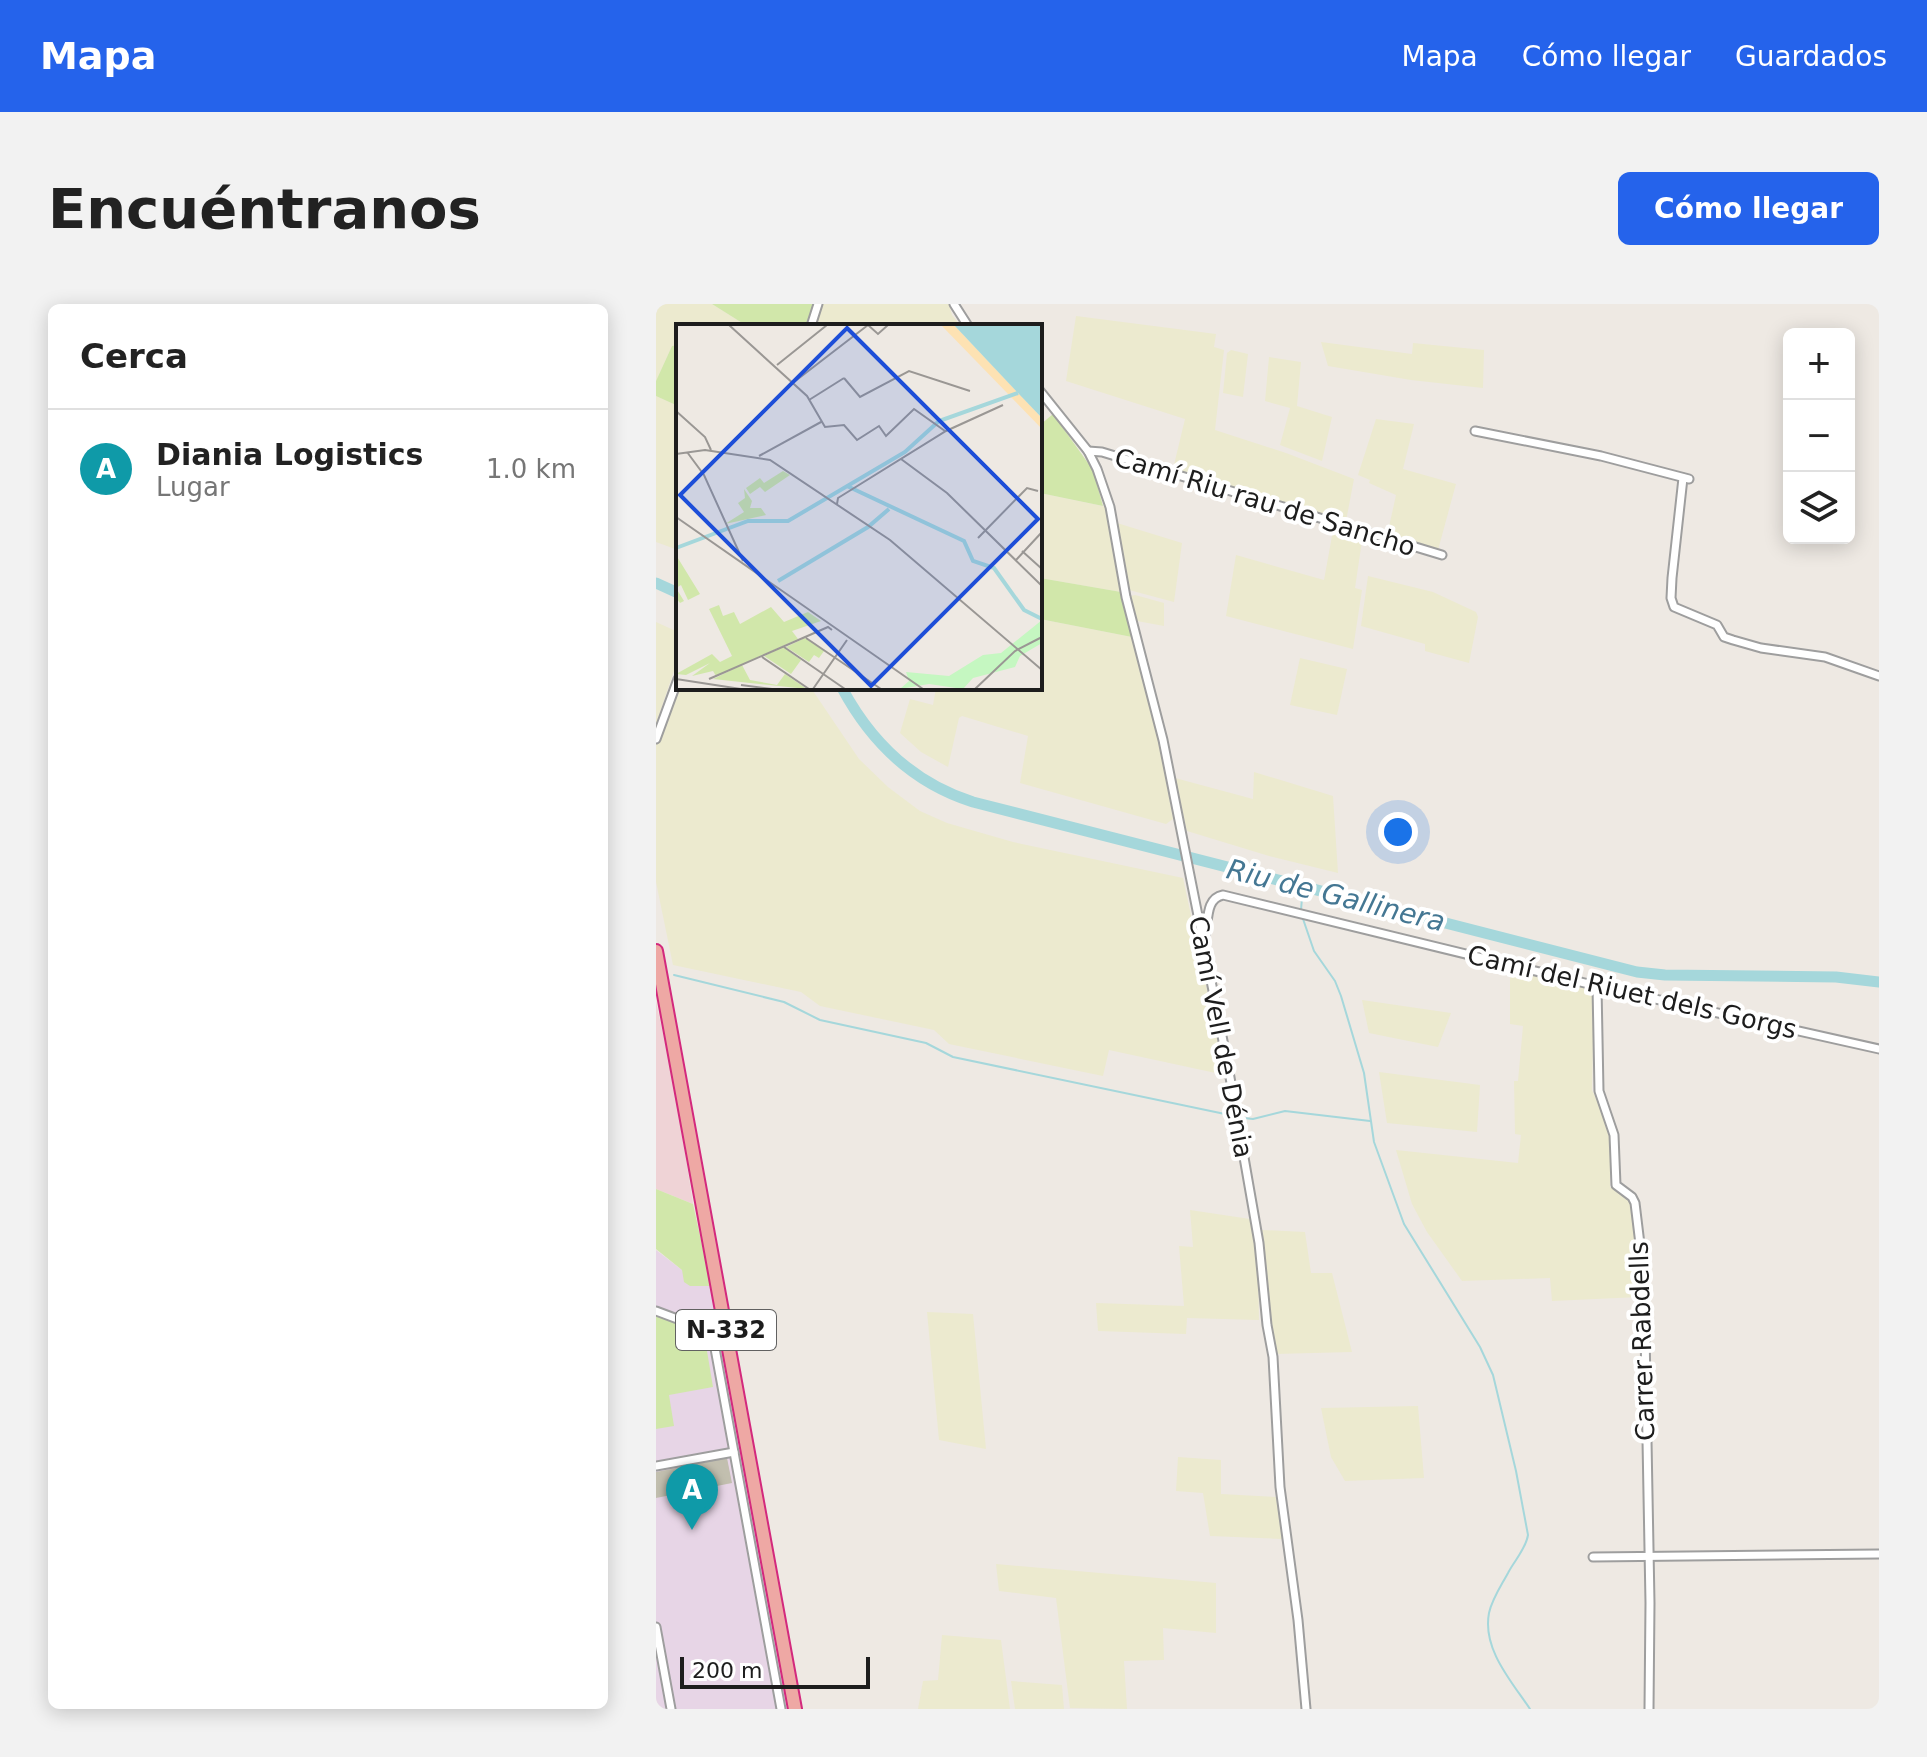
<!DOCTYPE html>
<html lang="es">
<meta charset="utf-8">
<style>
body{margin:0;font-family:"DejaVu Sans",sans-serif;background:#f2f2f2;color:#222}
.controls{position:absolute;right:24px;top:24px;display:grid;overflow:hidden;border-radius:12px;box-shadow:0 4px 20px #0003}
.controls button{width:72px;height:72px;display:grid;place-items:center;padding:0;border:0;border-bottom:2px solid #e0e0e0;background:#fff;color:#222;font:40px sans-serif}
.scale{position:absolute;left:24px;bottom:20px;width:190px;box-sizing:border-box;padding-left:8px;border:4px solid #1d1d1d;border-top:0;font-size:22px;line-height:28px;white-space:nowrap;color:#1d1d1d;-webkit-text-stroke:6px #fff;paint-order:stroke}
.you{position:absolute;left:742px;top:528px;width:28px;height:28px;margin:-20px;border:6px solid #fff;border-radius:50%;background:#1a73e8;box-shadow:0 0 0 12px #1a73e833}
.badge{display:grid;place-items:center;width:52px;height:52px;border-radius:50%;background:#2563eb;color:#fff;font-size:26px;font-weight:700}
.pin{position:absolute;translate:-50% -66px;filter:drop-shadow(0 2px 4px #0008)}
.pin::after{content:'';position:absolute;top:42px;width:28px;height:24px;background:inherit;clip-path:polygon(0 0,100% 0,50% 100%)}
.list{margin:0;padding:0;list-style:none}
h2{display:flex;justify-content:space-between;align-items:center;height:104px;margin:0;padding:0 32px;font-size:34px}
h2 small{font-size:26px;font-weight:400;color:#767676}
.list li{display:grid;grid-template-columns:52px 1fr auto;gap:24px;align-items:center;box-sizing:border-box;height:120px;padding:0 32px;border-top:2px solid #e0e0e0}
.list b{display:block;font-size:30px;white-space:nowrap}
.list p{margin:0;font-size:26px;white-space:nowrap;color:#767676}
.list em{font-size:26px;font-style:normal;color:#767676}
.icon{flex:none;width:44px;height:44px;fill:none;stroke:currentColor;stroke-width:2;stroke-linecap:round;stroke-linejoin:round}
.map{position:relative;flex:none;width:1223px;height:1405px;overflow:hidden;border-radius:12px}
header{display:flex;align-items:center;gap:48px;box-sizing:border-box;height:112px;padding:0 40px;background:#2563eb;color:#fff}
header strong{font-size:38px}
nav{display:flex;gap:44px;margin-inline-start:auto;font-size:28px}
.intro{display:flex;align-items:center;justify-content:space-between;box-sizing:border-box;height:192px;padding:0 48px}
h1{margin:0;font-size:56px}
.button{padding:20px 36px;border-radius:12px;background:#2563eb;color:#fff;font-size:28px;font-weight:700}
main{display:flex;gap:48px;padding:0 48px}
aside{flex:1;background:#fff;border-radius:12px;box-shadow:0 4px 20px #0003}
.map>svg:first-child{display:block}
.commercial{fill:#efd3d6}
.industrial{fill:#e7d5e6}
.construction{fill:#c2bfaf}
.farmland{fill:#eceacf}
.grass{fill:#d1e7aa}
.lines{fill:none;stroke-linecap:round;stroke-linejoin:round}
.stream{stroke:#a5d7db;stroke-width:2}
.river{stroke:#a5d7db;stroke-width:11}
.minor-casing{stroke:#9e9e9e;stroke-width:11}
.trunk-casing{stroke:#d3297d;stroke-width:16}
.minor{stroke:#fff;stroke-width:7}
.trunk{stroke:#eea8a4;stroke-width:12}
.labels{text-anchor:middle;stroke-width:8;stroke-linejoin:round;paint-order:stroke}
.shield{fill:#fff;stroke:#616161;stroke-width:2}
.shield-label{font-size:24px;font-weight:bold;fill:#1d1d1d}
.street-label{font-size:26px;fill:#1d1d1d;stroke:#fff}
.water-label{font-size:28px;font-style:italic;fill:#447793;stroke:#fff}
.inset-river{fill:none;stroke:#a5d7db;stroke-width:4}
.inset-road{fill:none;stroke:#9a9794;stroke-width:2}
.view{fill:#1d4ed8;fill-opacity:0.15;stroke:#1d4ed8;stroke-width:4}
.inset-edge{fill:none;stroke:#1d1d1d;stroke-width:4}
</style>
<header>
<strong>Mapa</strong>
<nav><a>Mapa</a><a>Cómo llegar</a><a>Guardados</a></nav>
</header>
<div class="intro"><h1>Encuéntranos</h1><a class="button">Cómo llegar</a></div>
<main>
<aside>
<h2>Cerca<small></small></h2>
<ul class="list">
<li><span class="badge" style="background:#0f9aa8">A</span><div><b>Diania Logistics</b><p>Lugar</p></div><em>1.0 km</em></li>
</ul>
</aside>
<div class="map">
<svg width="1223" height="1405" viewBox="0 0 1223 1405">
<rect width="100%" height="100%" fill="#eee9e3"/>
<path class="commercial" d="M0,698L20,789L37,900L0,885Z"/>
<path class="industrial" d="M0,946L26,966L34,982H55L133,1405H0Z"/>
<path class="construction" d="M71,1154L76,1179L0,1194V1168Z"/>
<g class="farmland">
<path d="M0,0H56L91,22H22V41L16,42L0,77Z"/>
<path d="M164,0H293L296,11L305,22H157Z"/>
<path d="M420,12L560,30L558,43L568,46L559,126L630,149L698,175L690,217L686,218L517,165L529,115L410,77Z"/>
<path d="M665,38L756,50L757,39L828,46L827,84L755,76L672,62Z"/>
<path d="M575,46L592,50L587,93L567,89L571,49Z"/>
<path d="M613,53L645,58L641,102L676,113L666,157L624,141L634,104L609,97Z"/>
<path d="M0,92L22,102V246L0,238Z"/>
<path d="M720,115L758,120L747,165L800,180L782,246L731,232L740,191L713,179L714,176L702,171Z"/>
<path d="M384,189L451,203L465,288L384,274Z"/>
<path d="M461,219L526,239L518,298L473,286Z"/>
<path d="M678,221L707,230L699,284L706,286L697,345L570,312L580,251L668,276Z"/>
<path d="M712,272L777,288L820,308L822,313L813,359L769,347V340L705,322Z"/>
<path d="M479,291L508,299V322L481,317L475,292Z"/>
<path d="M384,315L476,333L497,405L517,515L510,520L364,479L372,432L306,412L303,414L292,463L265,448L244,429L254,395L277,401L280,384H384Z"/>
<path d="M0,318L22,328V355L0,420Z"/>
<path d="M644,354L691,365L681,411L634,401Z"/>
<path d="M22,381V384H155L203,455L232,483L264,507L291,519L357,538L527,574L569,771L453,746L447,772L293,740L278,726L164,702L145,688L17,661L0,578V441Z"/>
<path d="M598,468L677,492L682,569L613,552L531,527L519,474L597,495Z"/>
<path d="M854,663L932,682L938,689L936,786L954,826V883L973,895L980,928L983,993L896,997L894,974L806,977L771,928L756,900L740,846L862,859L865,831L859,830L858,777H862L867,722L854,720Z"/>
<path d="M706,696L795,709L782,743L713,729Z"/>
<path d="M723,768L824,781L821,828L731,819Z"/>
<path d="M534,906L594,915L602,958L603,1016L531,1014L530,1030L442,1027L440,999L528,1002L523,942L537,943Z"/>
<path d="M606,926L649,928L655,969H676L696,1048L619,1050Z"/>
<path d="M271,1008L317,1010L330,1145L283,1136Z"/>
<path d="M762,1102L768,1174L689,1177L675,1153L665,1104Z"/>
<path d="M522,1153L565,1156V1190L620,1193L626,1235L554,1232L547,1189L520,1187Z"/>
<path d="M340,1260L560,1279V1329L507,1324L508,1356L468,1357L471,1405L414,1404L400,1294L343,1287Z"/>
<path d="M286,1331L345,1336L354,1405H262L267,1377L282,1376Z"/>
<path d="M355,1377L406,1381L408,1405H359Z"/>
</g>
<g class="grass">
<path d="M56,0H158L159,3L152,22H91Z"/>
<path d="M22,41V102L0,92V77L16,42Z"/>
<path d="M397,110L437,166L447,202L384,189V148L387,136L384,133V121Z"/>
<path d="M384,274L465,288L476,333L384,315Z"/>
<path d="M0,885L37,900L55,982H34L28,978L26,966L0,945Z"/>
<path d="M0,1010L48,1029L57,1083L13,1091L18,1122L0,1125Z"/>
</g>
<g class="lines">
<g class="stream">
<path d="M645,606L647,582"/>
<path d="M646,612L658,647L679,677L685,692L708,769L718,838L748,920L824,1043L837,1071L860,1167L872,1231C870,1245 858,1257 852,1269C845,1282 836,1295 833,1309C826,1345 856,1378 874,1405"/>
<path d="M18,671L128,698L164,716L270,739L297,753L588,814L597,815L629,807L714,817"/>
</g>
<g class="river">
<path d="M0,279L22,289"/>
<path d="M186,384C215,438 257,479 317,498L981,668L1009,671L1180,673L1223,678"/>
</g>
<g class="minor-casing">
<g id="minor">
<path d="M298,0L312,22"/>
<path d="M155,22L162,0"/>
<path d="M384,87L432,147L441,165L454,203L470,293L507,436L572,762L603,939L611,1021L617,1053L624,1183L642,1316L650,1405"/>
<path d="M819,127L945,152L1033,175"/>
<path d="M432,147L446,148L786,251"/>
<path d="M1027,174L1016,274L1015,294L1018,303L1061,321L1068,333L1077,336L1105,344L1169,353L1223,372"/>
<path d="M0,435L22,375"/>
<path d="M547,638C554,622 547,595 567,591L941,682L1223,745"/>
<path d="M941,682L943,787L958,831L960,881L976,893L979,899L988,973L994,1299L993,1405"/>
<path d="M0,1007L56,1028L125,1405"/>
<path d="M0,1162L78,1148"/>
<path d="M937,1253L1223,1250"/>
<path d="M0,1323L15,1405"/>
</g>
</g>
<g class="trunk-casing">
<path id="trunk" d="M0,647L139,1405"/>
</g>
<use href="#minor" class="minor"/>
<use href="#trunk" class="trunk"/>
</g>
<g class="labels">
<rect class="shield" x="20" y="1006" width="100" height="40" rx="6"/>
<g class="shield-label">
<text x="70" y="1034">N-332</text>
</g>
<g class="street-label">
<text transform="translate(609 198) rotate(17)" y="9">Camí Riu rau de Sancho</text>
<text transform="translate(976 688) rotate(13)" y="9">Camí del Riuet dels Gorgs</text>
<text transform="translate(565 733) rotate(79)" y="9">Camí Vell de Dénia</text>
<text transform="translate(986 1037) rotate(-92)" y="9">Carrer Rabdells</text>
</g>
<g class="water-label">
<text transform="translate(680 591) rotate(14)" y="10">Riu de Gallinera</text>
</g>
</g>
<g transform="translate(20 20)">
<rect width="366" height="366" fill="#eee9e3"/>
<path d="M107,147L114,151L89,168L84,163L74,170L70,164L84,154L88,159ZM68,165L76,177L74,184H85L90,191L49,200L68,188L62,179L69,174ZM0,231L24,270L12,276L5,261L0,264L8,277L4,279L0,274ZM43,281L47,292L58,288L64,300L95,283L108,298L132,288L145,297L116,307L122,315L40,352L37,347L16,352L34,339L10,351L0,350L36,330L44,338L56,332L33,285ZM129,314L148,327L143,334L138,331L133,338L110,323ZM107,323L125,336L115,350L88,332ZM66,341L74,356L101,361L109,350L131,365L37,355Z" fill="#d1e7aa"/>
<path d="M265,1H278L366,94V105Z" fill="#fde2b3"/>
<path d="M366,296V319L344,332L339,343L297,354L287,365L253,360L224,365L233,357L230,348L273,352L307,331L325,329Z" fill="#c5f7c1"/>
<path d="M278,1H366V94L342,69Z" fill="#a5d7db"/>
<path class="inset-river" d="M171,162L288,217L297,237L318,244L348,286L366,295M0,224L72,197H112L229,128L263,97L342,69M102,257L192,203L213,185"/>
<path class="inset-road" d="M53,1L131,72L149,103L168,101L181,116L203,102L210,112L238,85L269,107M192,1L202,10L212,1M101,41L151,1M168,54L184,73L233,47L294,67M118,58L192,1M133,76L168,54M0,87L29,113L35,126M11,128L28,151L67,237M0,130L29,126L94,136L214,216L366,346M83,132L145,98M225,135L271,169L366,262M161,180L162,174L270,107L327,81M0,193L247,365M302,214L351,164L362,167M346,227L366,245M340,236L366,208M130,314L205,365M108,323L169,365M86,333L133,365M0,355L65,365M33,355L152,303L156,306M65,361L96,365M137,365L171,316M299,365L339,327L366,313"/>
<path class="view" d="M171,4L362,195L195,362L4,171Z"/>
<rect width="366" height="366" class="inset-edge"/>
</g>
</svg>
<div class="controls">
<button>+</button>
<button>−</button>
<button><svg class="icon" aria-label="layers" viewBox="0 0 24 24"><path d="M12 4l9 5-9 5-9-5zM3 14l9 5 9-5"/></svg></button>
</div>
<div class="scale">200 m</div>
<div class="you"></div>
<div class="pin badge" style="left:36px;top:1226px;background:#0f9aa8">A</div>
</div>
</main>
